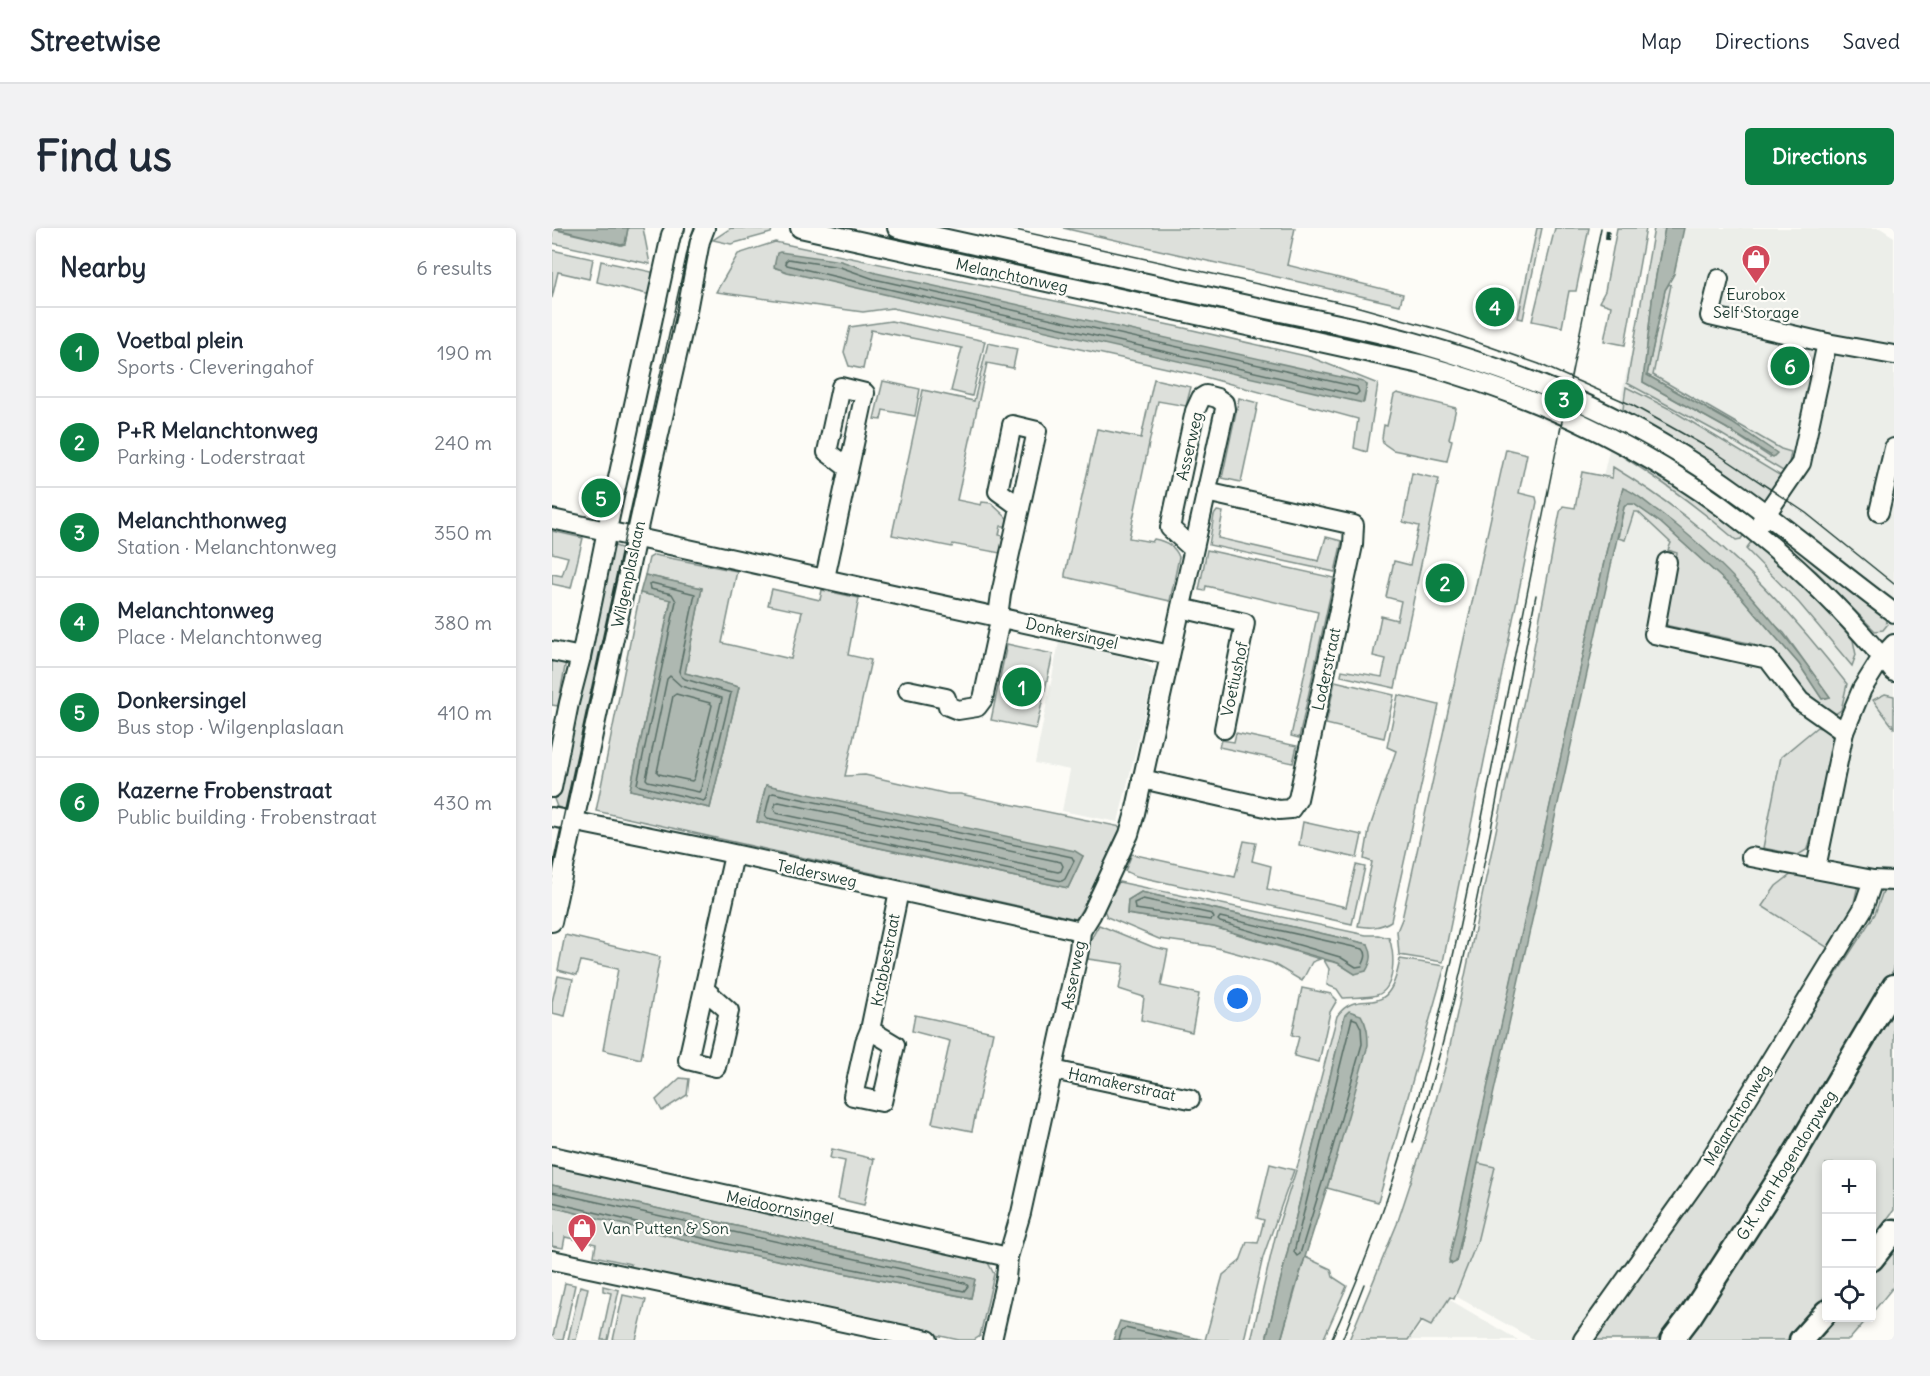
<!DOCTYPE html>
<meta charset="utf-8">
<style>
body{margin:0;font-family:Delius,sans-serif;background:#f2f2f3;color:#1f2937}
.controls{position:absolute;right:18px;bottom:18px;display:grid;overflow:hidden;border-radius:6px;box-shadow:0 3px 9px #0003}
.controls button{width:54px;height:54px;display:grid;place-items:center;padding:0;border:0;border-bottom:2px solid #e0e1e3;background:#fff;color:#1f2937;font:30px sans-serif}
.you{position:absolute;left:686px;top:771px;width:21px;height:21px;margin:-15px;border:4px solid #fff;border-radius:50%;background:#1a73e8;box-shadow:0 0 0 9px #1a73e833}
.badge{display:grid;place-items:center;width:39px;height:39px;border-radius:50%;background:#0b8043;color:#fff;font-size:20px;font-weight:700}
.pin{position:absolute;translate:-50% -50%;border:3px solid #fff;box-shadow:0 2px 6px #0006}
.list{margin:0;padding:0;list-style:none}
h2{display:flex;justify-content:space-between;align-items:center;height:78px;margin:0;padding:0 24px;font-size:26px}
h2 small{font-size:20px;font-weight:400;color:#747a83}
.list li{display:grid;grid-template-columns:39px 1fr auto;gap:18px;align-items:center;box-sizing:border-box;height:90px;padding:0 24px;border-top:2px solid #e0e1e3}
.list b{display:block;font-size:22px;white-space:nowrap}
.list p{margin:0;font-size:20px;white-space:nowrap;color:#747a83}
.list em{font-size:20px;font-style:normal;color:#747a83}
.icon{flex:none;width:33px;height:33px;fill:none;stroke:currentColor;stroke-width:2;stroke-linecap:round;stroke-linejoin:round}
.map{position:relative;flex:none;width:1342px;height:1112px;overflow:hidden;border-radius:6px}
header{display:flex;align-items:center;gap:36px;box-sizing:border-box;height:84px;padding:0 30px;background:#fff;border-bottom:2px solid #e0e1e3}
header strong{font-size:28px}
nav{display:flex;gap:33px;margin-inline-start:auto;font-size:21px}
.intro{display:flex;align-items:center;justify-content:space-between;box-sizing:border-box;height:144px;padding:0 36px}
h1{margin:0;font-size:42px}
.button{padding:15px 27px;border-radius:6px;background:#0b8043;color:#fff;font-size:21px;font-weight:700}
main{display:flex;gap:36px;padding:0 36px}
aside{flex:1;background:#fff;border-radius:6px;box-shadow:0 3px 9px #0003}
.map>svg:first-child{display:block}
.built{fill:#eceee9}
.green{fill:#dde0db;stroke:#7e8e88;stroke-width:1.5;fill-rule:evenodd}
.water{fill:#aeb8b1;stroke:#75877f;stroke-width:1.5}
.lines{fill:none;stroke-linecap:round;stroke-linejoin:round}
.shore{stroke:#586e66;stroke-width:1.5}
.minor-casing{stroke:#1f3d34;stroke-width:22}
.major-casing{stroke:#1f3d34;stroke-width:27}
.minor{stroke:#fdfcf7;stroke-width:18}
.major{stroke:#fdfcf7;stroke-width:22}
.tram{stroke:#1f3d34;stroke-width:1.5}
.rail{stroke:#1f3d34;stroke-width:4;stroke-dasharray:9 4.5;stroke-linecap:butt}
.labels{text-anchor:middle;stroke-width:4.5;stroke-linejoin:round;paint-order:stroke}
.street-label{font-size:16px;fill:#1f3d34;stroke:#fdfcf7}
.poi-label{font-size:16px;fill:#1f3d34;stroke:#fdfcf7}
</style>
<header>
<strong>Streetwise</strong>
<nav><a>Map</a><a>Directions</a><a>Saved</a></nav>
</header>
<div class="intro"><h1>Find us</h1><a class="button">Directions</a></div>
<main>
<aside>
<h2>Nearby<small>6 results</small></h2>
<ul class="list">
<li><span class="badge">1</span><div><b>Voetbal plein</b><p>Sports · Cleveringahof</p></div><em>190 m</em></li>
<li><span class="badge">2</span><div><b>P+R Melanchtonweg</b><p>Parking · Loderstraat</p></div><em>240 m</em></li>
<li><span class="badge">3</span><div><b>Melanchthonweg</b><p>Station · Melanchtonweg</p></div><em>350 m</em></li>
<li><span class="badge">4</span><div><b>Melanchtonweg</b><p>Place · Melanchtonweg</p></div><em>380 m</em></li>
<li><span class="badge">5</span><div><b>Donkersingel</b><p>Bus stop · Wilgenplaslaan</p></div><em>410 m</em></li>
<li><span class="badge">6</span><div><b>Kazerne Frobenstraat</b><p>Public building · Frobenstraat</p></div><em>430 m</em></li>
</ul>
</aside>
<div class="map">
<svg width="1342" height="1112" viewBox="0 0 1342 1112">
<rect width="100%" height="100%" fill="#fdfcf7"/>
<filter id="ink" filterUnits="userSpaceOnUse"><feTurbulence type="fractalNoise" baseFrequency=".0167" numOctaves="2"/><feDisplacementMap in="SourceGraphic" scale="12" xChannelSelector="R" yChannelSelector="G"/><feConvolveMatrix kernelMatrix="1 2 1 2 8 2 1 2 1" color-interpolation-filters="sRGB"/></filter>
<g filter="url(#ink)">
<g class="built">
<path d="M1107,0H1328L1342,9V714L1063,1112H983L898,1065L999,479Z"/>
<path d="M507,414L591,433L603,443L566,594L510,583L518,542L483,535Z"/>
<path d="M893,1069L966,1112H857Z"/>
</g>
<g class="green">
<path d="M76,0H91L98,36L0,15V1L69,17L73,16Z"/>
<path d="M179,0L220,1L219,5L179,16L161,12Z"/>
<path d="M511,0H743L735,37L851,66L848,77Z"/>
<path d="M985,0H990L971,91L966,90Z"/>
<path d="M1003,0H1037L1024,63H1017L1010,99L980,93Z"/>
<path d="M1065,0H1094L1073,117L1052,113L1059,78L1047,74L1053,63Z"/>
<path d="M1102,0H1113L1101,64L1091,154L1174,200L1218,229L1224,225L1180,195L1095,147L1113,62L1117,56L1119,57L1101,147L1229,221L1239,224L1237,235L1231,243L1169,206L1075,155Z"/>
<path d="M223,14L632,100L758,129L826,156L815,224L802,220L806,191L642,146L340,80L311,84L164,64L186,26ZM223,40L815,157L812,174Z"/>
<path d="M0,22L41,31L37,51L6,44L0,70Z"/>
<path d="M49,33L100,44L103,68L45,54Z"/>
<path d="M339,93L433,113L420,168L399,163L410,120L319,102L311,141L297,138L292,124L298,99Z"/>
<path d="M436,115L465,121L461,140L435,135L405,272L429,277L430,274L439,275L455,290L454,298H449L447,307L452,308L448,325L401,316L400,319L340,307L371,162L422,173Z"/>
<path d="M602,151L639,159L634,178L606,173L577,310L600,314L602,311C613,313 623,318 627,329L618,373L513,349V346L545,201L589,210Z"/>
<path d="M331,153L368,161L363,188L331,182L329,192L322,191Z"/>
<path d="M1074,159L1118,181L1234,251L1215,271L1207,272L1082,193L1071,181Z"/>
<path d="M845,165L904,180L897,211L900,212L895,233L841,222L831,215L830,210L832,197L835,198L842,167Z"/>
<path d="M687,170L706,175L689,254L670,250Z"/>
<path d="M1067,200L1101,216L1200,282L1195,290L1068,207Z"/>
<path d="M1065,219L1194,303L1189,311L1184,312C1146,279 1107,251 1064,224Z"/>
<path d="M954,221L975,226L967,265L984,269L985,274L891,734L847,727L845,703L850,691Z"/>
<path d="M1061,239C1159,298 1225,366 1295,456L1289,482L1280,488L1263,477L1226,430L1205,423L1201,416L1117,398L1111,395L1125,325L1116,322L1119,315L1086,284H1082L1073,312L1066,310L1072,279L1075,276H1082L1109,295L1184,363L1247,436L1270,471L1278,469L1232,405L1071,260L1058,307L897,1035L904,1034L926,935L943,939L925,1014L902,1071L898,1069L879,1098L869,1093L856,1112H797L845,996L874,908L895,832L972,472L1008,284L1011,278L1023,280L1030,244L1060,250Z"/>
<path d="M860,245L887,251L843,460L789,448L790,442L830,449L834,431L821,428L829,388L845,392L849,373L834,369L842,333L858,337L867,298L851,294Z"/>
<path d="M665,283L671,284L666,310L767,333L774,309L790,313L783,344L657,317L662,287Z"/>
<path d="M1219,295L1333,390L1335,397L1331,402L1323,403L1264,343L1214,304Z"/>
<path d="M0,303L31,310L19,360L0,356V346L10,348L16,329L0,325Z"/>
<path d="M1202,310L1232,334L1301,412L1304,427L1300,438L1247,375L1194,321Z"/>
<path d="M63,318L75,322L16,582L5,579L2,571L56,323Z"/>
<path d="M655,322L782,350L747,510L739,508L766,384L654,358L653,363L647,362Z"/>
<path d="M102,327L185,343L170,415L239,431L250,384L216,377L220,361L268,372L270,362L307,370L296,427L319,432L293,548L313,547L396,566H408L569,599L533,676L524,691L44,583L88,365L119,371L78,562L158,580L187,459L133,445L150,360L93,347L97,330ZM214,557L531,628L516,660L205,594Z"/>
<path d="M455,416L501,426L484,501L439,492Z"/>
<path d="M0,430L14,433L6,478L0,477Z"/>
<path d="M783,453L842,467L832,510L774,496Z"/>
<path d="M1333,466L1342,468V500L1321,472Z"/>
<path d="M846,467L887,477L839,693C828,700 818,700 806,698L820,634L812,631L817,602L844,523L835,519Z"/>
<path d="M1265,499L1275,502L1284,514L1256,621L1246,627L1211,620L1229,529Z"/>
<path d="M684,505L745,518L741,535L667,519L669,512L682,514Z"/>
<path d="M751,594L810,607L805,630L747,617Z"/>
<path d="M692,613L704,615L700,633L719,638L715,661L794,679L804,637L813,639L800,696L584,648L573,643L580,626L683,649Z"/>
<path d="M1241,645L1306,657L1297,697L1284,725L1210,678L1224,658Z"/>
<path d="M567,654L814,707H826L837,710C843,724 844,761 825,767C815,770 801,769 791,770L785,761L775,757L777,741L772,732L786,735L803,746L816,716L589,664L576,672L575,686L662,699L768,731L760,734L750,753L720,735L658,718L607,711L555,689L552,682Z"/>
<path d="M1331,663H1342V741L1250,895L1149,1051L1105,1112H1038L1103,1028L1323,686Z"/>
<path d="M547,697L601,719L616,722L609,758L647,766L640,804L589,792L592,769L567,761L572,736L536,731L538,713Z"/>
<path d="M13,707L108,729L89,831L51,822L66,741L29,733L25,747L6,742Z"/>
<path d="M848,731L893,738L826,974L775,960L786,923L793,787L714,1112H699L725,1001L748,930L785,788C808,755 836,800 848,731Z"/>
<path d="M6,748L21,751L13,788L0,785V774Z"/>
<path d="M750,760L779,766L785,772L778,784L767,834L742,828L747,809L740,807Z"/>
<path d="M1342,778V982L1320,1011V936H1274V1067L1236,1112H1133Z"/>
<path d="M363,787L441,804L420,903L380,895L398,813L360,803Z"/>
<path d="M128,850L137,851L135,867L110,883L104,872Z"/>
<path d="M280,921L322,931L312,977L286,971L293,933L278,930Z"/>
<path d="M718,936L742,942L711,1029L692,1112H653L671,1047L688,1033L695,1014L706,1015L712,992L705,990Z"/>
<path d="M0,938L434,1031L442,1046L428,1108L422,1112H407L79,1041V1036L42,1028L44,1016L13,1009L11,1020L0,1018V979L179,1023L419,1070L423,1051L0,957Z"/>
<path d="M1342,1016V1058L1320,1085V1046Z"/>
<path d="M753,1029L779,1041L781,1049L795,1058L771,1112H729Z"/>
<path d="M13,1055L23,1057L11,1112H0Z"/>
<path d="M28,1058L36,1060L24,1112H16Z"/>
<path d="M51,1058L67,1062L56,1112H49L59,1065L51,1063Z"/>
<path d="M71,1067L94,1072L84,1112H61Z"/>
<path d="M1281,1090H1316L1297,1112H1260Z"/>
</g>
<g class="water">
<path d="M0,0H76L73,16L69,17Z"/>
<path d="M1113,0H1132L1122,46L1113,62L1095,147L1180,195L1225,225L1221,229L1174,200L1091,154L1101,64Z"/>
<path d="M228,24L289,33L324,45L811,154L815,157L811,175L235,44L222,39L225,25Z"/>
<path d="M1071,260C1084,264 1095,276 1106,283C1175,334 1229,399 1278,469L1270,471L1247,436L1184,363L1109,295L1082,276H1075L1072,279L904,1034L900,1036L897,1032L1058,307Z"/>
<path d="M93,347L150,360L133,445L187,459L158,580L78,562L119,372L88,365Z"/>
<path d="M214,557L523,623L531,628L516,660L205,594Z"/>
<path d="M589,664L816,716C821,726 820,733 814,743L803,746L786,735L662,699L575,686L576,672Z"/>
<path d="M797,783L809,787C815,797 816,805 816,817L784,931L743,1061L729,1112H714L793,787Z"/>
<path d="M0,957L423,1051L419,1070L179,1023L0,979Z"/>
<path d="M568,1093L652,1112H561Z"/>
</g>
<g class="lines">
<g class="shore">
<path d="M236,31L288,39L322,51L805,159L807,164L804,167L310,55L235,37L233,34Z"/>
<path d="M100,355L143,366L127,443L129,448L133,451L179,465L154,570L152,573L88,558L85,556L124,373L120,366L98,361L97,356Z"/>
<path d="M118,448L129,458L170,470L149,561L147,564L96,553L94,551L115,451Z"/>
<path d="M124,466L158,475L160,477L142,551L140,553L107,546L105,544L121,468Z"/>
<path d="M221,565L520,629L522,633L513,651L510,653L215,590L213,587L218,567Z"/>
<path d="M227,574L509,634L511,638L509,643L506,644L224,585L222,581L224,575Z"/>
<path d="M591,671L660,686L662,690L658,692L583,681L582,675Z"/>
<path d="M668,689L811,721C816,726 813,732 810,738L804,739L788,729L668,694L666,692Z"/>
<path d="M800,790L805,792L809,800L810,816L778,929L748,1026L745,1028L742,1024Z"/>
<path d="M0,964L413,1055L416,1058L412,1063L180,1017L0,974"/>
<path d="M567,1112L570,1102L573,1100L625,1112"/>
</g>
<g class="minor-casing">
<g id="minor">
<path d="M248,0L868,136C1059,188 1218,289 1342,444"/>
<path d="M345,0C457,24 569,49 681,74C741,87 803,98 862,114C947,138 1032,170 1109,215C1193,263 1265,328 1342,385"/>
<path d="M1167,51L1158,88L1275,115L1342,127"/>
<path d="M1327,284L1342,220"/>
<path d="M0,291L618,427"/>
<path d="M1208,295L1249,235L1275,115"/>
<path d="M1115,334L1102,406L1216,431L1248,473L1292,504"/>
<path d="M273,350L313,165L289,159L275,224L296,240"/>
<path d="M629,380L693,395L672,501"/>
<path d="M0,423L29,429"/>
<path d="M356,462L394,470L396,478L406,482L425,479L431,471L447,397L446,388L449,366L485,203L460,197L446,263L468,279"/>
<path d="M590,551L727,582L739,581L746,571L801,317L802,297L654,264"/>
<path d="M0,560L17,475L29,429L61,273L119,7L123,0"/>
<path d="M0,589L168,623L529,703"/>
<path d="M1264,640L1292,504L1310,461L1330,429L1342,416"/>
<path d="M1321,652L1342,653"/>
<path d="M0,694L93,268L134,88L148,13L153,0"/>
<path d="M152,761L177,783L164,839L136,832L182,627"/>
<path d="M318,802L343,817L330,874L301,868L313,814L318,802L347,663"/>
<path d="M501,842L638,871"/>
<path d="M0,928L456,1029"/>
<path d="M0,1032L376,1112"/>
<path d="M440,1112L454,1050L456,1029L469,985L527,722L529,703L539,687L577,606L583,585L673,181L672,175L665,170L654,167L649,170L643,183L618,300L641,321"/>
<path d="M1031,1112L1150,945L1311,681L1321,652L1199,629"/>
</g>
</g>
<g class="major-casing">
<g id="major">
<path d="M1320,1031L1342,1003"/>
<path d="M1120,1112L1139,1087L1238,934L1342,758"/>
<path d="M1249,1112L1274,1084"/>
</g>
</g>
<use href="#minor" class="minor"/>
<use href="#major" class="major"/>
<g class="tram">
<path d="M455,0L800,77L896,104L987,136L1080,177L1160,222L1254,285L1342,356"/>
<path d="M0,641L138,11L143,0"/>
<path d="M861,914C920,737 947,550 984,367"/>
<path d="M779,1112C865,927 903,724 943,525C978,350 1013,175 1049,0"/>
<path d="M790,1112L812,1056"/>
</g>
<path class="rail" d="M1055,11L1056,0"/>
</g>
</g>
<defs>
<g id="shop-pin" transform="scale(1.5)"><path d="M0 17L-7.5 6A9.5 9.5 0 1 1 7.5 6Z" fill="#d1495b" stroke="#fdfcf7"/><path d="M-5-2.5h2.3a2.7 3.5 0 0 1 5.4 0H5L5.5 6h-11ZM-1.5-2.5h3a1.5 2.3 0 0 0-3 0Z" fill="#fff"/></g>
</defs>
<g fill-rule="evenodd">
<use href="#shop-pin" x="1204" y="31"/>
<use href="#shop-pin" x="30" y="1000"/>
</g>
<g class="labels">
<g class="street-label">
<text transform="translate(460 47) rotate(12)" y="6">Melanchtonweg</text>
<text transform="translate(637 218) rotate(-77)" y="6">Asserweg</text>
<text transform="translate(76 346) rotate(-78)" y="6">Wilgenplaslaan</text>
<text transform="translate(520 405) rotate(13)" y="6">Donkersingel</text>
<text transform="translate(774 441) rotate(-78)" y="6">Loderstraat</text>
<text transform="translate(682 451) rotate(-78)" y="6">Voetiushof</text>
<text transform="translate(265 645) rotate(12)" y="6">Teldersweg</text>
<text transform="translate(333 732) rotate(-79)" y="6">Krabbestraat</text>
<text transform="translate(521 747) rotate(-79)" y="6">Asserweg</text>
<text transform="translate(570 856) rotate(12)" y="6">Hamakerstraat</text>
<text transform="translate(1185 887) rotate(-59)" y="6">Melanchtonweg</text>
<text transform="translate(1234 937) rotate(-58)" y="6">G.K. van Hogendorpweg</text>
<text transform="translate(228 979) rotate(12)" y="6">Meidoornsingel</text>
</g>
<g class="poi-label">
<text x="1204" y="72">Eurobox<tspan x="1204" dy="18">Self Storage</tspan></text>
<text x="51" y="1006" text-anchor="start">Van Putten &amp; Son</text>
</g>
</g>
</svg>
<div class="controls">
<button>+</button>
<button>−</button>
<button><svg class="icon" aria-label="locate" viewBox="0 0 24 24"><circle cx="12" cy="12" r="6"/><path d="M12 2v4M12 18v4M2 12h4M18 12h4"/></svg></button>
</div>
<div class="you"></div>
<div class="pin badge" style="left:470px;top:459px">1</div>
<div class="pin badge" style="left:893px;top:355px">2</div>
<div class="pin badge" style="left:1012px;top:171px">3</div>
<div class="pin badge" style="left:943px;top:79px">4</div>
<div class="pin badge" style="left:49px;top:270px">5</div>
<div class="pin badge" style="left:1238px;top:138px">6</div>
</div>
</main>
